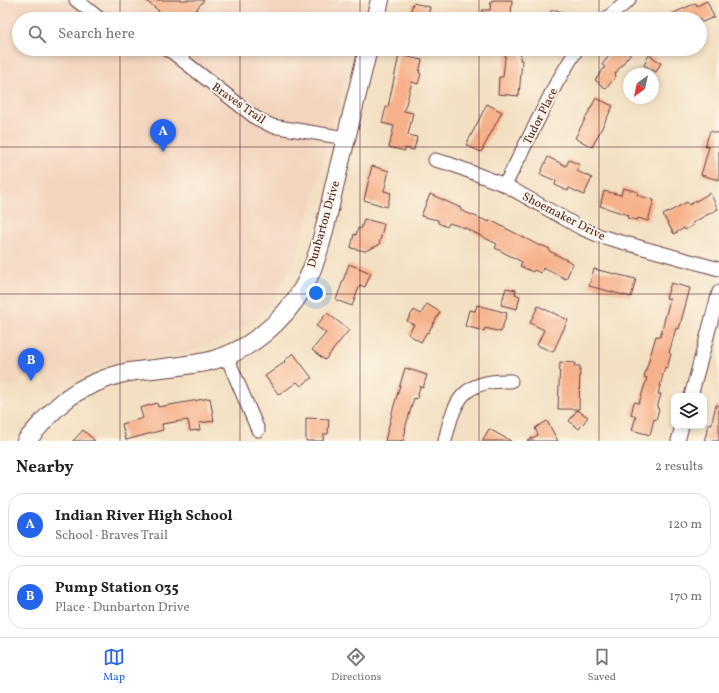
<!DOCTYPE html>
<meta charset="utf-8">
<style>
body{margin:0;font-family:Vollkorn,serif;background:#f2f2f2;color:#222}
.controls{position:absolute;right:12px;bottom:12px;display:grid;overflow:hidden;border-radius:8px;box-shadow:0 2px 6px #0003}
.controls button{width:36px;height:36px;display:grid;place-items:center;padding:0;border:0;border-bottom:1px solid #e0e0e0;background:#fff;color:#222;font:20px sans-serif}
.compass{position:absolute;left:623px;top:68px;width:36px;height:36px;border-radius:50%;background:#fff;box-shadow:0 2px 6px #0003;rotate:213deg}
.you{position:absolute;left:316px;top:293px;width:14px;height:14px;margin:-10px;border:3px solid #fff;border-radius:50%;background:#1a73e8;box-shadow:0 0 0 6px #1a73e833}
.badge{display:grid;place-items:center;width:26px;height:26px;border-radius:50%;background:#2563eb;color:#fff;font-size:13px;font-weight:700}
.pin{position:absolute;translate:-50% -33px;filter:drop-shadow(0 1px 2px #0008)}
.pin::after{content:'';position:absolute;top:21px;width:14px;height:12px;background:inherit;clip-path:polygon(0 0,100% 0,50% 100%)}
.list{margin:0;padding:0;list-style:none}
h2{display:flex;justify-content:space-between;align-items:center;height:52px;margin:0;padding:0 16px;font-size:17px}
h2 small{font-size:13px;font-weight:400;color:#767676}
.list li{display:grid;grid-template-columns:26px 1fr auto;gap:12px;align-items:center;box-sizing:border-box;height:64px;margin:0 8px 8px;padding:0 8px;border:1px solid #e0e0e0;border-radius:16px}
.list b{display:block;font-size:15px;white-space:nowrap}
.list p{margin:0;font-size:13px;white-space:nowrap;color:#767676}
.list em{font-size:13px;font-style:normal;color:#767676}
.icon{flex:none;width:22px;height:22px;fill:none;stroke:currentColor;stroke-width:2;stroke-linecap:round;stroke-linejoin:round}
.map{position:relative;flex:none;width:719px;height:441px;overflow:hidden}
.search{position:absolute;background:#fff;box-shadow:0 2px 6px #0003;left:12px;right:12px;top:12px;height:44px;display:flex;align-items:center;gap:10px;box-sizing:border-box;padding:0 14px;border-radius:22px;color:#767676;font-size:15px}
.sheet{height:196px;background:#fff}
nav{display:flex;justify-content:space-around;align-items:center;box-sizing:border-box;height:56px;border-top:1px solid #e0e0e0;background:#fff;font-size:11px;color:#767676}
nav a{display:grid;justify-items:center;gap:2px}
nav .on{color:#2563eb}
.map>svg:first-child{display:block}
.built{fill:#f3d4be}
.building{fill:#f6b08a}
.lines{fill:none;stroke-linecap:round;stroke-linejoin:round}
.street-casing{stroke:#633c42;stroke-width:15}
.secondary-casing{stroke:#633c42;stroke-width:20}
.street{stroke:#fff;stroke-width:13}
.secondary{stroke:#fff;stroke-width:18}
.grid{fill:none;stroke:#4a1f2b;stroke-width:1;stroke-opacity:0.55}
.labels{text-anchor:middle;stroke-width:4;stroke-linejoin:round;paint-order:stroke}
.street-label{font-size:12px;fill:#4a1f2b;stroke:#fcf5e5}
</style>
<div class="map">
<svg width="719" height="441" viewBox="0 0 719 441">
<rect width="100%" height="100%" fill="#fcf5e5"/>
<filter id="ink" filterUnits="userSpaceOnUse"><feTurbulence type="fractalNoise" baseFrequency=".025" numOctaves="2"/><feDisplacementMap in="SourceGraphic" scale="8" xChannelSelector="R" yChannelSelector="G"/><feConvolveMatrix kernelMatrix="1 2 1 2 8 2 1 2 1" color-interpolation-filters="sRGB"/></filter>
<filter id="wash" filterUnits="userSpaceOnUse"><feTurbulence type="fractalNoise" baseFrequency=".012" numOctaves="4" result="noise"/><feDisplacementMap in="SourceGraphic" scale="16" xChannelSelector="R" yChannelSelector="G"/><feGaussianBlur stdDeviation="0.9" result="paint"/><feColorMatrix in="noise" values="0 0 0 0 0 0 0 0 0 0 0 0 0 0 0 0 0 1.4 0 .05"/><feComposite in="paint" operator="in"/></filter>
<g filter="url(#wash)">
<rect width="100%" height="100%" fill="#f3dfc1"/>
<path class="built" d="M0,0H366L360,19H19V49H353L298,255L272,302L244,328L192,351L97,368L54,394L37,369L11,388L0,383Z"/>
<g id="blocks">
<g class="building">
<path d="M145,0H204L189,19H164L157,13L159,11Z"/>
<path d="M493,0H512L511,19H481L482,10H490L491,1Z"/>
<path d="M707,1L714,17L700,23V19H660L696,3L697,6Z"/>
<path d="M413,3L430,7L427,19H410L412,14L410,13Z"/>
<path d="M506,49H521L520,60H522L519,96L498,94L499,77H503Z"/>
<path d="M614,49H634L615,74L616,76L606,89L595,80L605,67L602,65Z"/>
<path d="M399,55L422,60L419,73L421,74L418,84L412,82L404,111L413,113L408,135L417,137L414,150L405,148V151L389,147L394,126L382,123L386,107H388Z"/>
<path d="M649,55L661,63L656,72L644,65Z"/>
<path d="M596,98L613,106L592,147L575,138Z"/>
<path d="M487,104L502,112L481,152L466,145Z"/>
<path d="M710,131L719,134V180L701,175L709,147L705,146Z"/>
<path d="M548,157L566,166L569,160L580,165L577,171L592,178L584,195L569,188L568,191L555,185L556,181L540,174Z"/>
<path d="M372,166L389,171L384,191L391,193L387,207L364,200Z"/>
<path d="M623,188L638,192L637,195L654,200L648,221L638,218L637,220L627,218L628,215L600,206L604,191L621,195Z"/>
<path d="M710,193L718,209L692,223L694,225L685,230L684,228L674,234L663,215L687,202L689,205Z"/>
<path d="M430,194L461,208L460,210L489,222L490,220L540,246L541,245L550,249L549,251L573,263L566,279L543,268L541,273L534,270L533,272L520,266L522,262L495,248L497,244L465,228L449,223L447,227L438,223V220L421,216Z"/>
<path d="M364,219L384,224L379,245L365,251L351,248L354,234L356,235L358,228L361,229Z"/>
<path d="M349,264L371,273L365,287L360,285L352,306L336,300Z"/>
<path d="M594,269L636,279L631,297L589,286Z"/>
<path d="M671,283L690,288L679,329L676,328L669,353L671,354L667,368L665,367L658,394H661L657,408L659,409L656,420L654,419L650,435L632,430L636,417L631,415L634,402L639,403L647,378L644,377L656,336L660,337L670,299L666,298Z"/>
<path d="M506,288L516,290L515,294L520,296L517,309L501,305Z"/>
<path d="M427,304L440,312L428,333L427,332L421,342L408,334L414,325L407,321L414,310L421,314Z"/>
<path d="M477,305L507,313L501,332L485,328L484,331L465,326L469,310L475,311Z"/>
<path d="M538,306L568,320L553,352L537,345L544,330L530,323Z"/>
<path d="M327,313L349,330L325,360L312,350L326,333L316,326Z"/>
<path d="M293,353L312,378L301,386L297,382L279,395L265,376L285,362L284,361Z"/>
<path d="M560,362L575,363L574,366H580L579,409H558Z"/>
<path d="M405,368L427,375L423,388L420,386L417,399L414,398L405,429H406L403,441H385L393,409Z"/>
<path d="M210,398L214,421L199,423L200,430L190,431L188,420L162,424L163,430L126,440L122,424L143,418L140,408L157,403L158,407Z"/>
<path d="M716,405H719V441H704L709,424L711,425Z"/>
<path d="M577,410L588,417L579,429L569,421Z"/>
<path d="M306,418L329,419L328,434H324L323,441H306Z"/>
<path d="M547,421L558,441H527L538,435L535,428Z"/>
<path d="M489,429L511,441H482Z"/>
<path d="M83,430L95,441H73Z"/>
</g>
</g>
</g>
<g filter="url(#ink)">
<use href="#blocks" fill-opacity="0" stroke="#633c42" stroke-width="1"/>
<g class="lines">
<g class="street-casing">
<g id="street">
<path d="M76,0L100,19"/>
<path d="M555,17L558,19"/>
<path d="M606,19L629,0"/>
<path d="M166,49L172,52L256,118L272,126L346,138"/>
<path d="M435,160L450,164L505,185L581,228L600,236L719,269"/>
<path d="M505,185L556,84L577,49"/>
<path d="M227,357L258,430"/>
<path d="M691,396L719,292"/>
<path d="M445,441C454,399 464,379 511,381"/>
<path d="M678,441L682,426"/>
</g>
</g>
<g class="secondary-casing">
<g id="secondary">
<path d="M375,19L380,0"/>
<path d="M26,441C38,428 49,413 63,402C78,388 109,376 129,372C156,368 183,367 210,361C248,352 283,322 303,288C319,260 327,219 334,187C345,141 357,95 368,49"/>
</g>
</g>
<use href="#street" class="street"/>
<use href="#secondary" class="secondary"/>
</g>
</g>
<path class="grid" d="M120,0V19M240,0V19M360,0V19M479,0V19M599,0V19M120,49V441M240,49V441M360,49V441M479,49V441M599,49V441M0,147H719M0,294H719"/>
<g class="labels">
<g class="street-label">
<text transform="translate(239 103) rotate(35)" y="4">Braves Trail</text>
<text transform="translate(540 116) rotate(-63)" y="4">Tudor Place</text>
<text transform="translate(564 216) rotate(27)" y="4">Shoemaker Drive</text>
<text transform="translate(323 224) rotate(-74)" y="4">Dunbarton Drive</text>
</g>
</g>
</svg>
<div class="controls">
<button><svg class="icon" aria-label="layers" viewBox="0 0 24 24"><path d="M12 4l9 5-9 5-9-5zM3 14l9 5 9-5"/></svg></button>
</div>
<svg class="compass" viewBox="-18 -18 36 36"><path d="M0-13l5 13h-10z" fill="#e53935"/><path d="M0 13l5-13h-10z" fill="#767676"/></svg>
<div class="you"></div>
<div class="pin badge" style="left:163px;top:152px">A</div>
<div class="pin badge" style="left:31px;top:381px">B</div>
<div class="search"><svg class="icon" aria-label="search" viewBox="0 0 24 24"><circle cx="10" cy="10" r="6"/><path d="M15 15l6 6"/></svg>Search here</div>
</div>
<section class="sheet">
<h2>Nearby<small>2 results</small></h2>
<ul class="list">
<li><span class="badge">A</span><div><b>Indian River High School</b><p>School · Braves Trail</p></div><em>120 m</em></li>
<li><span class="badge">B</span><div><b>Pump Station 035</b><p>Place · Dunbarton Drive</p></div><em>170 m</em></li>
</ul>
</section>
<nav>
<a class="on"><svg class="icon" aria-label="map" viewBox="0 0 24 24"><path d="M3 6l6-2 6 2 6-2v14l-6 2-6-2-6 2zM9 4v14M15 6v14"/></svg>Map</a>
<a><svg class="icon" aria-label="directions" viewBox="0 0 24 24"><path d="M12 3l9 9-9 9-9-9zM9 14v-3h6M13 9l2 2-2 2"/></svg>Directions</a>
<a><svg class="icon" aria-label="saved" viewBox="0 0 24 24"><path d="M7 4h10v16l-5-4-5 4z"/></svg>Saved</a>
</nav>
